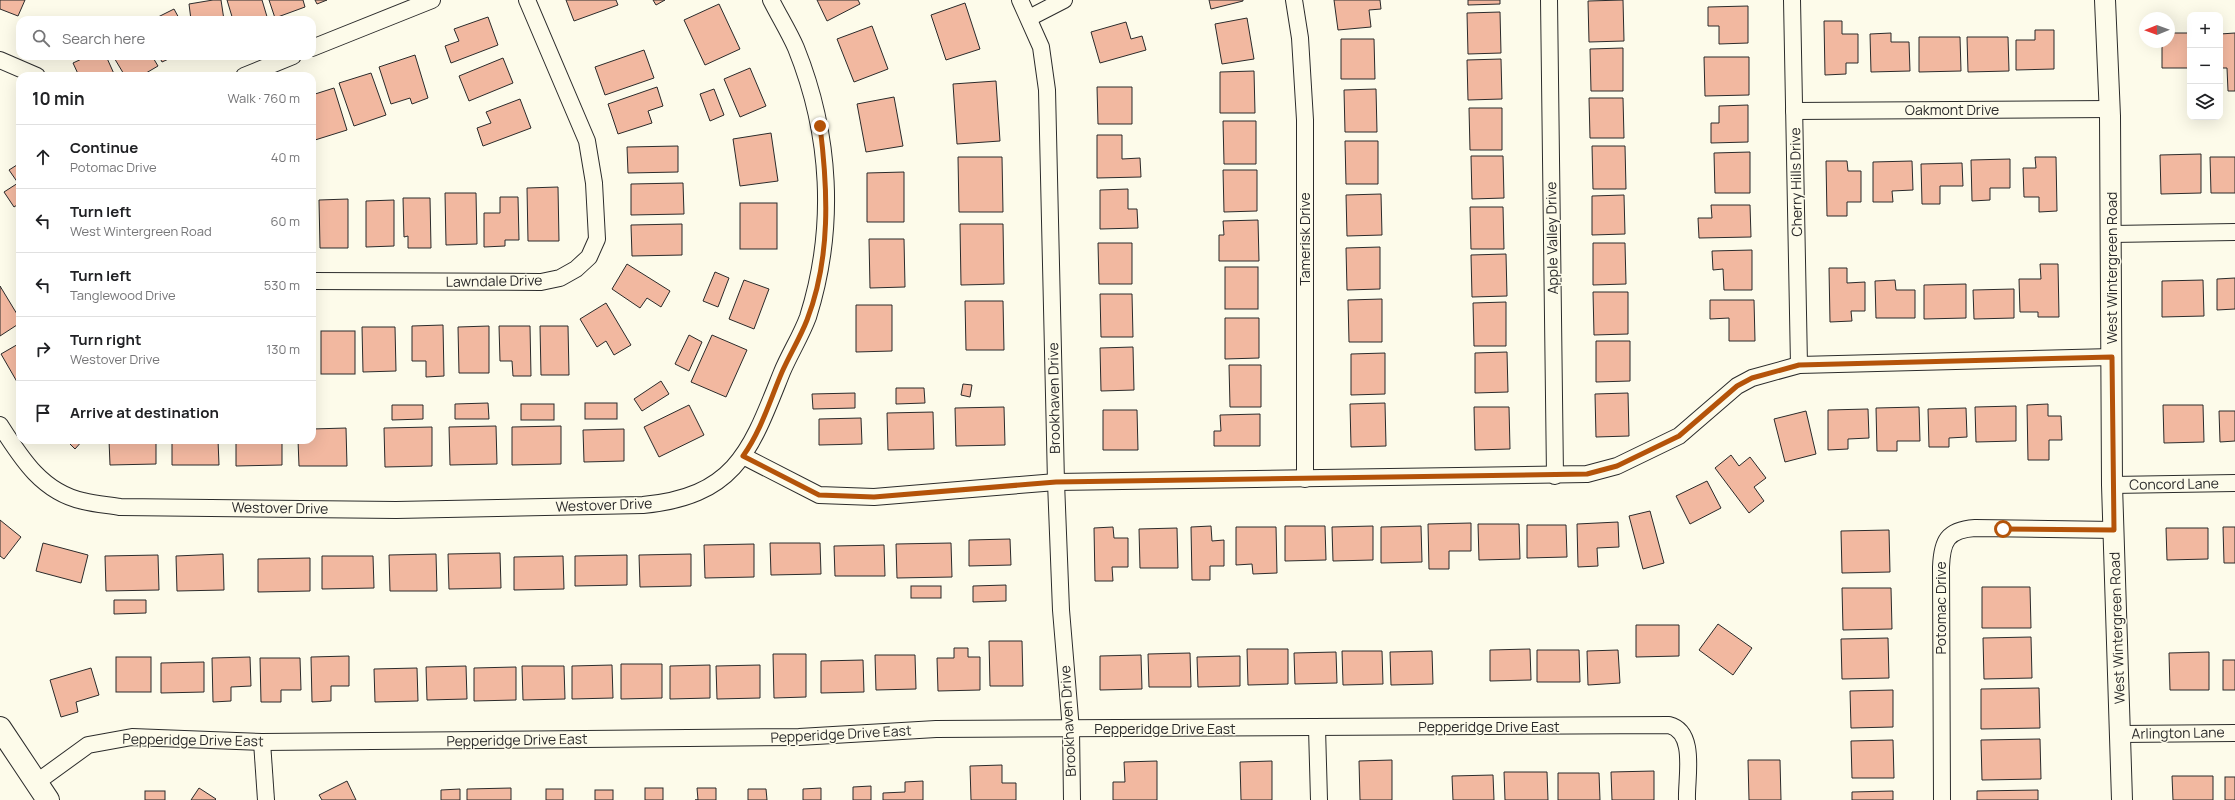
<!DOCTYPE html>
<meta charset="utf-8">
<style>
body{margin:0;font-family:Manrope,sans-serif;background:#f6f6f6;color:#202124}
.controls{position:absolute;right:12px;top:12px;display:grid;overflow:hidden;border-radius:8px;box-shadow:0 4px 16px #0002}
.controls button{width:36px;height:36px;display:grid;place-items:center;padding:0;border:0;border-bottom:1px solid #e0e0e0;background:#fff;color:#202124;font:20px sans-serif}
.compass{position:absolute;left:2139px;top:12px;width:36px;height:36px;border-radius:50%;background:#fff;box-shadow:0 4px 16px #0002;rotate:269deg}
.stop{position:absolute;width:12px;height:12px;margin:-9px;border:3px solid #b45309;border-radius:50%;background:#fff}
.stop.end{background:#b45309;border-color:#fff;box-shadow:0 1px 4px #0008}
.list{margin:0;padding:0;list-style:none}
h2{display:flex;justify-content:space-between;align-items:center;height:52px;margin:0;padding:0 16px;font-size:17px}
h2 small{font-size:13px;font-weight:400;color:#757577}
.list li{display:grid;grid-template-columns:26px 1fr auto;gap:12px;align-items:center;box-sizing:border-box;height:64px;padding:0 16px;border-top:1px solid #e0e0e0}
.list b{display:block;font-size:15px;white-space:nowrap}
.list p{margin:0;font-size:13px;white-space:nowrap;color:#757577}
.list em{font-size:13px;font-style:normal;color:#757577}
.icon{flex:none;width:22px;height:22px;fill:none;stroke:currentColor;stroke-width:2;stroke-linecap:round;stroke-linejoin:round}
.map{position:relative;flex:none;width:2235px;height:800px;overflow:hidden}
.search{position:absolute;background:#fff;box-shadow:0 4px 16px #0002;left:16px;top:16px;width:300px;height:44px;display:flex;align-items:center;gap:10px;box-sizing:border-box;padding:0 14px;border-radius:12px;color:#757577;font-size:15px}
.panel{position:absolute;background:#fff;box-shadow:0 4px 16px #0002;left:16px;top:72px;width:300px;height:372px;border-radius:12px}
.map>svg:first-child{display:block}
.building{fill:#f2b8a0;stroke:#2b2b2b}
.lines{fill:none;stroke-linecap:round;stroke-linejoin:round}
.minor-casing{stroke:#2b2b2b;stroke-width:18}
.tertiary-casing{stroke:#2b2b2b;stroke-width:22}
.secondary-casing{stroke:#2b2b2b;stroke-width:24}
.minor{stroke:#fdfbea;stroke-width:16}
.tertiary{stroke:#fdfbea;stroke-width:20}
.secondary{stroke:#fdfbea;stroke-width:22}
.route{stroke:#b45309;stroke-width:5}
.labels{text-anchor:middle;stroke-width:3;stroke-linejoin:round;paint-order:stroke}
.street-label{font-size:14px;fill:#2b2b2b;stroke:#fdfbea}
</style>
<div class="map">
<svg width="2235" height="800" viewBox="0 0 2235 800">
<rect width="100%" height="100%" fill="#fdfbea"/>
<g class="building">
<path d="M0,0H25L18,16L0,9Z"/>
<path d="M213,0H221L224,20H191L189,4Z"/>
<path d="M227,0H262L268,20H233Z"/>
<path d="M269,0H303L305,7L275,18Z"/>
<path d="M315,0H327L317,4Z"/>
<path d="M566,0H616L618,5L574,21Z"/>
<path d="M653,0H665L656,5Z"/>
<path d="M817,0H858L860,4L827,21Z"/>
<path d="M1209,0H1243V1L1211,9Z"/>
<path d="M1334,0H1380L1381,9L1369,10L1371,27L1338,30Z"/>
<path d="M1468,0H1500V4L1468,5Z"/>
<path d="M1623,0L1624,41L1589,42L1588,1Z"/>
<path d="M965,3L980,49L946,60L931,15Z"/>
<path d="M719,4L740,49L705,65L684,20Z"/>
<path d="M1748,6V43L1719,44V26H1708V7Z"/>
<path d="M174,9L180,20H152Z"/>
<path d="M1500,12L1501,53L1468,54L1467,13Z"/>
<path d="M488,17L498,45L451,63L445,46L459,41L454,29Z"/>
<path d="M1247,18L1254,59L1222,64L1215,24Z"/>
<path d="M1824,21H1842V34H1858V63H1846V74L1825,75Z"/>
<path d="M1126,22L1131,39L1142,36L1146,50L1100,63L1091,32Z"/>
<path d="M872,26L888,69L854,82L837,39Z"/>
<path d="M2035,30H2054V69L2016,70V40H2035Z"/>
<path d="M1891,33V42H1909L1910,71L1871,72L1870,34Z"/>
<path d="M2169,33H2190V68H2162V42H2169Z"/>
<path d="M2235,33V91H2228L2227,68H2220V34Z"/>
<path d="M1919,37H1960L1961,71L1919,72Z"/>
<path d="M1967,37H2008L2009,71L1968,72Z"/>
<path d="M1341,39H1374L1375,79H1341Z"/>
<path d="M1623,48V91H1591L1590,49Z"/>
<path d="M644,50L654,78L605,95L595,67Z"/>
<path d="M415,55L428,98L412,104L410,98L391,104L379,67Z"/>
<path d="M88,56H106L115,76H79L73,63Z"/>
<path d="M113,56H152L158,66L141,76H125Z"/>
<path d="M159,56H175L162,62Z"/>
<path d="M1704,57H1749V95L1705,96Z"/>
<path d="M503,58L513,83L469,101L459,76Z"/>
<path d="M1501,59L1502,99L1468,100L1467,60Z"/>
<path d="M750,68L766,106L740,117L724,79Z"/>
<path d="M1254,71L1255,113H1220V72Z"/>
<path d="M371,73L386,115L354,126L339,83Z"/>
<path d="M996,81L1000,141L957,144L953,84Z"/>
<path d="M657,87L663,106L648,111L652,123L618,134L608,104Z"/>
<path d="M1097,87H1132V124H1098Z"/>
<path d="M334,88L347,130L315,140L312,130V95Z"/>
<path d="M714,89L724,115L710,121L700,94Z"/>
<path d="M1376,89L1377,132H1345L1344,90Z"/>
<path d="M894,97L903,146L866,152L857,104Z"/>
<path d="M1589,98H1623L1624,138H1590Z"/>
<path d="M520,99L531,128L483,146L477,128L491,123L486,112Z"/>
<path d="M1748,105V142L1711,143V123H1719V106Z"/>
<path d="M1469,108H1502V150H1470Z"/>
<path d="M1223,121H1256V164H1224Z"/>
<path d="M771,133L778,181L740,186L733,139Z"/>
<path d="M1097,135H1122V159L1140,158L1141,177L1097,178Z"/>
<path d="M1345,141H1378V184H1346Z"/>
<path d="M678,146V172L628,173L627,147Z"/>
<path d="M1592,146H1625L1626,189H1593Z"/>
<path d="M1750,152V193H1715L1714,153Z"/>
<path d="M2201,154V193L2161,194L2160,155Z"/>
<path d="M1471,156H1503L1504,198L1472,199Z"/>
<path d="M958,157H1002L1003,212H959Z"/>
<path d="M2035,157H2056L2057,211L2039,212V197H2024L2023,168H2036Z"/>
<path d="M2210,157H2235V193H2211Z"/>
<path d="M2010,159V188H1990V200L1972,201L1971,160Z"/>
<path d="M1826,161H1847L1848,171H1861V202H1847V216H1827Z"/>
<path d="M1912,161L1913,190L1892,191L1893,202H1873V162Z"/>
<path d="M20,163V203L14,207L4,192L18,183L9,170Z"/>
<path d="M1962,163L1963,186H1940V204H1922L1921,164Z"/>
<path d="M1223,170H1257V211L1224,212Z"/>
<path d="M904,172V222H867V173Z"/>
<path d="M683,183L684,214L631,215V184Z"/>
<path d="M558,187L559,241H528L527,188Z"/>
<path d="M1128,189V209H1137L1138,228L1100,229V190Z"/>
<path d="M445,193H476L477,244L446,245Z"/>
<path d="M1381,194L1382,235L1347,236L1346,195Z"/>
<path d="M1624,195L1625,234L1592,235V196Z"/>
<path d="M500,197H518L519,240H505V246L484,247V213H500Z"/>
<path d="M403,198H430L431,248H408V236L404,237Z"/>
<path d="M348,199V248H320L319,200Z"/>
<path d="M394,200V246L366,247V201Z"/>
<rect x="740" y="203" width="37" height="46"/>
<path d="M1711,205H1750L1751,237L1699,238L1698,218H1712Z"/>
<path d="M1470,207H1503L1504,249H1471Z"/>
<path d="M1258,220L1259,261H1219V235H1224L1223,221Z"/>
<path d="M682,224V255L632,256L631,225Z"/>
<path d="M960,224H1003L1004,284L961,285Z"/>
<path d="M869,239H904L905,287L870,288Z"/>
<path d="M1098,243H1132V284H1099Z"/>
<path d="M1593,243H1625L1626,284L1593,285Z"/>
<path d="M1380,247V289L1347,290L1346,248Z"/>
<path d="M1752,250V290H1724L1723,269L1713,270L1712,251Z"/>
<path d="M1506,254L1507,296L1472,297L1471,255Z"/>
<path d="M627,264L670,291L661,307L647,298L640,308L612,289Z"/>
<path d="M2040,264H2058L2059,317H2038V312H2020L2019,279H2041Z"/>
<rect x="1225" y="267" width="33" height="42"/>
<path d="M1829,268H1847V283L1865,282V311H1851L1852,321L1830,322Z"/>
<path d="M715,272L729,278L718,307L703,301Z"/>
<path d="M2235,278V309L2217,310V279Z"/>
<path d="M744,280L769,289L754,329L729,319Z"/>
<path d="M1895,280L1896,290H1915V318H1876L1875,281Z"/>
<path d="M2203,280L2204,316L2162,317V281Z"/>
<path d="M1966,284V318L1924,319V285Z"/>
<path d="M0,286L20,319V323L0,336Z"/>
<path d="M2014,289V318L1974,319L1973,290Z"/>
<path d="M1593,292H1628V334L1594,335Z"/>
<path d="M1100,294H1132L1133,337H1101Z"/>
<path d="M1382,299V342H1349L1348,300Z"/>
<path d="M1710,300H1754L1755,341H1729V318L1710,319Z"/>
<path d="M965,301H1003L1004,350H966Z"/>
<path d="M1506,302V346H1474L1473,303Z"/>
<path d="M606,303L631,345L614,355L606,341L597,347L580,319Z"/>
<path d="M856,305H892V351L856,352Z"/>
<path d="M1225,318H1259V358L1225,359Z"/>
<path d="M443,325L444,376L426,377V361H412V326Z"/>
<path d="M489,326V373H459L458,327Z"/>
<path d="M499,326H530L531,376H513L512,361H500Z"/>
<path d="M540,326H568L569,375H541Z"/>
<path d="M312,327H313L314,375H312Z"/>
<path d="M362,327H395L396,371L363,372Z"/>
<rect x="321" y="331" width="34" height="43"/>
<path d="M689,335L702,342L689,371L675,364Z"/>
<path d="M712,335L747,350L726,397L691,382Z"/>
<path d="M1596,341H1630V381L1596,382Z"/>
<path d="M20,343V387L1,354Z"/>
<path d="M1133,347L1134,390L1101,391L1100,348Z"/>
<path d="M1507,352L1508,392L1475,393V353Z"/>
<path d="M1385,353V394L1351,395V354Z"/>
<path d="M1229,365H1261V407H1230Z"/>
<path d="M661,381L669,394L642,411L634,399Z"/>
<path d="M963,384L972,385L970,397L961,395Z"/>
<path d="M896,388H924L925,403L896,404Z"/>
<path d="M855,393V408L813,409L812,394Z"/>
<path d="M1628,393L1629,436L1596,437L1595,394Z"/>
<path d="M488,403L489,419H455V404Z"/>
<rect x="585" y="403" width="32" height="16"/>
<path d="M1385,403L1386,446L1351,447L1350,404Z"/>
<rect x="521" y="404" width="33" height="16"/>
<path d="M2048,404V416H2061L2062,440H2049V460H2028L2027,405Z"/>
<path d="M392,405H423V419L392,420Z"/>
<path d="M689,405L704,435L659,457L644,427Z"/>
<path d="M2163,405H2203L2204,442L2164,443Z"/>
<path d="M2016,406V441L1976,442L1975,407Z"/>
<path d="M1004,407L1005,445L956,446L955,408Z"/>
<path d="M1474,407H1509L1510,449L1475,450Z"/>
<path d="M1919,407L1920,441H1897V451H1877L1876,408Z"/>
<path d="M1966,408L1967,437L1949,438V447H1929L1928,409Z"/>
<path d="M1868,409L1869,438L1848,439V449L1828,450V410Z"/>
<path d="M1103,410H1137L1138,450H1103Z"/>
<path d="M1806,411L1816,454L1785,462L1774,419Z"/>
<path d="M2219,411H2235V441L2220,442Z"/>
<path d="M933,412L934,449L888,450L887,413Z"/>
<path d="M1260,414V446H1214V431H1221L1220,415Z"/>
<path d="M861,418L862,444L819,445V419Z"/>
<path d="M496,426L497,464L450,465L449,427Z"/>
<path d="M561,426V464L512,465V427Z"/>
<path d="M432,427V466L385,467L384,428Z"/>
<path d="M346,428L347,466H299L298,440H312V429Z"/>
<path d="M624,429V461L584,462L583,430Z"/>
<path d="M66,440H83L75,449Z"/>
<path d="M109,440H156V464L110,465Z"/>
<path d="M172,440H218L219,465H172Z"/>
<path d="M236,440H282V465L236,466Z"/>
<path d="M1731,455L1739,466L1750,457L1766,478L1754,487L1764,501L1749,513L1715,468Z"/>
<path d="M1707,481L1721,508L1690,524L1676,496Z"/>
<path d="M1650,511L1664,563L1643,569L1629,516Z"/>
<path d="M0,520L21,537L4,559L0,556Z"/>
<path d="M1618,522L1619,547L1597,548L1598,566L1578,567L1577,524Z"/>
<path d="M1471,523V551H1449V569H1429L1428,524Z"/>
<path d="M1478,524H1519L1520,559L1479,560Z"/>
<path d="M1527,525H1566L1567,557L1527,558Z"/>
<path d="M1211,526L1212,541L1224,540V566H1210V580H1192L1191,527Z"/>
<path d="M1285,526H1325L1326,560L1285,561Z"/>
<path d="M1373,526V560L1333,561L1332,527Z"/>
<path d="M1421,526L1422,562L1381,563V527Z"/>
<path d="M1113,527L1114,538H1128V567H1112L1113,581H1095L1094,528Z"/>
<path d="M1236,527H1276L1277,573L1253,574L1252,564L1236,565Z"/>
<path d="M2223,527H2235V563H2224Z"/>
<path d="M1177,528L1178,568H1140L1139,529Z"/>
<path d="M2166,528H2208V559L2167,560Z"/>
<path d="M1889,530L1890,572L1842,573L1841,531Z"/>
<path d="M1010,539L1011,565L969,566V540Z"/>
<path d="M43,543L88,555L81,583L36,571Z"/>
<path d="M770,543H820L821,574L771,575Z"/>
<path d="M951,543L952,577L897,578L896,544Z"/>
<path d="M754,544V577L705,578L704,545Z"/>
<path d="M884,545L885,576H835L834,546Z"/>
<path d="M500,553L501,588L449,589L448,554Z"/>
<path d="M223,554L224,590L177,591L176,556Z"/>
<path d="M436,554L437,591H390L389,555Z"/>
<path d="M691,554V586L640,587L639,555Z"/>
<path d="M158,555L159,590L106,591L105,556Z"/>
<path d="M627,555V585L575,586V556Z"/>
<path d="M322,556H373L374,588L322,589Z"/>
<path d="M563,556L564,589L514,590V557Z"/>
<path d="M310,558V591L258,592V559Z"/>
<path d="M1006,585V601L973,602V586Z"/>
<rect x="911" y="586" width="30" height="12"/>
<path d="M1982,587H2030L2031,628H1982Z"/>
<path d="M1842,588H1891L1892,629L1843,630Z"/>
<path d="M114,600H146V613L114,614Z"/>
<path d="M1718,624L1752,648L1733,675L1699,650Z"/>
<path d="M1636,625H1679V656L1636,657Z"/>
<path d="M2031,637L2032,678L1984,679L1983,638Z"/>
<path d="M1888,638L1889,678L1842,679L1841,639Z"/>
<path d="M989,641H1022L1023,686H990Z"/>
<path d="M954,648H968V657H980V690L938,691L937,658H954Z"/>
<path d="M1247,649H1288V684L1248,685Z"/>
<path d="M1530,649L1531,680L1490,681V650Z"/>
<path d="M1537,650H1579L1580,682H1537Z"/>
<path d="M1618,650L1620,683L1588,685L1587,651Z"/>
<path d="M1342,651H1382L1383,684L1343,685Z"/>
<path d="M1432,651L1433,684L1391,685L1390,652Z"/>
<path d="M1336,652L1337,683L1295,684L1294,653Z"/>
<path d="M2209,652V690H2170L2169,653Z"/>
<path d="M1190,653L1191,687H1149L1148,654Z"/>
<path d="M773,654H806V697L774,698Z"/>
<path d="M875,655H915L916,689L876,690Z"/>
<path d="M1141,655L1142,689L1100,690V656Z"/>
<path d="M349,656V686H331V701L312,702L311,657Z"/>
<path d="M1240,656V686L1198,687L1197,657Z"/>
<rect x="116" y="657" width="35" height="35"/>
<path d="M250,657L251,686L231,687V701L213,702L212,658Z"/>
<path d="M260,658H300L301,690H281V702H261Z"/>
<path d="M863,660L864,692L821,693V661Z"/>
<rect x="2223" y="660" width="12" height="30"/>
<path d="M204,662V692L161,693V663Z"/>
<path d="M621,664H662V698L621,699Z"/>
<path d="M612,665L613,698L572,699V666Z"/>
<path d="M710,665V698L670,699V666Z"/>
<path d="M760,665V698L717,699L716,666Z"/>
<path d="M466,666L467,699L427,700L426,667Z"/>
<path d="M522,666H564L565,699L523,700Z"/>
<path d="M516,667V700L474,701V668Z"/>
<path d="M91,668L99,695L76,702L78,712L61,717L50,680Z"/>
<path d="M417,668L418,701L375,702L374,669Z"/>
<path d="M2039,688L2040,728L1981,729V689Z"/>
<path d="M1893,690V727L1851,728L1850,691Z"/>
<path d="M2040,739L2041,779L1982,780L1981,740Z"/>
<path d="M1893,740L1894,778H1852L1851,741Z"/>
<path d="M1392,760V800H1360L1359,761Z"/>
<path d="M1748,760H1780L1781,800H1749Z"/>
<path d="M1157,761V800H1113V782H1125L1124,762Z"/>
<path d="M1272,761V800H1241L1240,762Z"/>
<path d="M1002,765V783H1016V800H971L970,766Z"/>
<path d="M1654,771V800H1612L1611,772Z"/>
<path d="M1504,772H1547L1548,800H1505Z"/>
<path d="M1558,773H1599L1600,800H1558Z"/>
<path d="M1493,775L1494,800H1453L1452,776Z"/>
<path d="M2172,776H2213V800H2173Z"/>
<rect x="2225" y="777" width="10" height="23"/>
<path d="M347,781L356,800H322L319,795Z"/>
<path d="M923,781V800H883V793L905,792V782Z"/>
<path d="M871,786V800H853V787Z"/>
<path d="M199,788L216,799L215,800H191Z"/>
<path d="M511,788V800H467V789Z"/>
<rect x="645" y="788" width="18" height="12"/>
<path d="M697,788H716V800H695H698Z"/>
<path d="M821,788V800H803V789Z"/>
<path d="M460,789V800H441V790Z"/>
<rect x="546" y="789" width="17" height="11"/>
<path d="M748,789H766L767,800H748Z"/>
<rect x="595" y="790" width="18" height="10"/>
<path d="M2038,790V800H1977V791Z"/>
<rect x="145" y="791" width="20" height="9"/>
<path d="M1893,791V800H1852V792Z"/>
</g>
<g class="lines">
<g class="minor-casing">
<g id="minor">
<path d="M1020,0L1041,47L1047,90L1056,482L1061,610L1071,730L1072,800"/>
<path d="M1294,0L1300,38L1305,120V479"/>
<path d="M1549,0L1555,476"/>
<path d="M1792,0L1799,365"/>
<path d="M1029,18L1064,0"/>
<path d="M312,48L432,0"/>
<path d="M0,60L37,76"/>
<path d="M244,76L293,56"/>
<path d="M1794,111L2110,109"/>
<path d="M2112,234L2235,232"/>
<path d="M312,281L541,282L560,278L576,269L589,257L597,239L594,183L587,141L527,0"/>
<path d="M0,425C21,458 42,492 83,501C95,504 108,505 120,507L396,510L643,505C737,496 751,449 782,372C790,353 801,336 808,317C836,228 831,135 796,48C789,32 779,16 771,0"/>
<path d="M743,456L819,495L874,497L1056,482L1587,474L1617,466L1679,436L1737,386L1752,378L1799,365L2112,357"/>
<path d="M2112,485L2235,483"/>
<path d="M1317,728L1319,800"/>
<path d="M2121,734L2235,733"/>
<path d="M262,742L266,800"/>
<path d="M37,782L88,745L132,737L262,742L799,737L936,729L1669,725C1697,732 1686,778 1687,800"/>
<path d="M1942,800L1941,567C1942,541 1947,530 1975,528L2114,530"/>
</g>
</g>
<g class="tertiary-casing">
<path id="tertiary" d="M2105,0L2110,116L2112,485L2122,800"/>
</g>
<g class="secondary-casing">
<path id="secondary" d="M0,728L48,800"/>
</g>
<use href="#minor" class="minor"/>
<use href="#tertiary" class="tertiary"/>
<use href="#secondary" class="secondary"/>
</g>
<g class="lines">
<path class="route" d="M820,126C828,190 831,258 807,320C800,338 790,354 782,372C770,400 761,431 743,456L819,495L874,497L1056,482L1587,474L1617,466L1679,436L1737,386L1752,378L1799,365L2112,357L2114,530L2003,529"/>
</g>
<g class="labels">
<g class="street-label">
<text x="1952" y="115">Oakmont Drive</text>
<text transform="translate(1796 182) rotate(-91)" y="5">Cherry Hills Drive</text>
<text transform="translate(1552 238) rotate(-91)" y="5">Apple Valley Drive</text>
<text transform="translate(1305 239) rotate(-90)" y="5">Tamerisk Drive</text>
<text transform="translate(2112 268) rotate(-90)" y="5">West Wintergreen Road</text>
<text transform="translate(494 281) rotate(-1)" y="5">Lawndale Drive</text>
<text transform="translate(1054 398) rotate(-91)" y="5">Brookhaven Drive</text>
<text transform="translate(2174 484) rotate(-1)" y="5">Concord Lane</text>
<text transform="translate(604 505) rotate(-2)" y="5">Westover Drive</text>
<text transform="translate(280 508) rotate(1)" y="5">Westover Drive</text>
<text transform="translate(1941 608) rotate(-90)" y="5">Potomac Drive</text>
<text transform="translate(2117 628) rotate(-92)" y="5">West Wintergreen Road</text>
<text transform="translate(1068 721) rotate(-93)" y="5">Brookhaven Drive</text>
<text x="1489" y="732">Pepperidge Drive East</text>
<text x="1165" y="734">Pepperidge Drive East</text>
<text transform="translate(2178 733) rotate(-1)" y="5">Arlington Lane</text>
<text transform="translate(841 734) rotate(-3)" y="5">Pepperidge Drive East</text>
<text transform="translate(193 740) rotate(1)" y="5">Pepperidge Drive East</text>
<text transform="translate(517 740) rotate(-1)" y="5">Pepperidge Drive East</text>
</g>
</g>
</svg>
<div class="controls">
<button>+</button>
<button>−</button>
<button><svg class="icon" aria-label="layers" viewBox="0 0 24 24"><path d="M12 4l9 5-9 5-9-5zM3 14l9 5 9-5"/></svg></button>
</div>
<svg class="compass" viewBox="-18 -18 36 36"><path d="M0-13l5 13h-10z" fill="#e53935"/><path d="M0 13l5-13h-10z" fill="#757577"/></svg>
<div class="stop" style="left:2003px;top:529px"></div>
<div class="stop end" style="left:820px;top:126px"></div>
<div class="search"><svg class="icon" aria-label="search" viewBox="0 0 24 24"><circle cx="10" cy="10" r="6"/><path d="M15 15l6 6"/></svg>Search here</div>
<section class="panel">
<h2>10 min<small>Walk · 760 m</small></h2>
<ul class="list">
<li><svg class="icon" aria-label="ahead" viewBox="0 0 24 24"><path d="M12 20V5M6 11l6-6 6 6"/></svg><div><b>Continue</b><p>Potomac Drive</p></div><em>40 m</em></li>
<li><svg class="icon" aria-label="left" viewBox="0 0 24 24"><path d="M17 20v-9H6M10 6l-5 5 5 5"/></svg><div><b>Turn left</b><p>West Wintergreen Road</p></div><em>60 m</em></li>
<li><svg class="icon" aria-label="left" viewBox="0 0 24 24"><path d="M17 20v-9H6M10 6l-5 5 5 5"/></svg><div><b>Turn left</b><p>Tanglewood Drive</p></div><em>530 m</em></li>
<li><svg class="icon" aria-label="right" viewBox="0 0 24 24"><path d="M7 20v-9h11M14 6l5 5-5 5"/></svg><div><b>Turn right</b><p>Westover Drive</p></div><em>130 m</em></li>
<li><svg class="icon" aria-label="arrive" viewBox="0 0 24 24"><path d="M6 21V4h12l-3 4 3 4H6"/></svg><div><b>Arrive at destination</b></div></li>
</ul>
</section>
</div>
